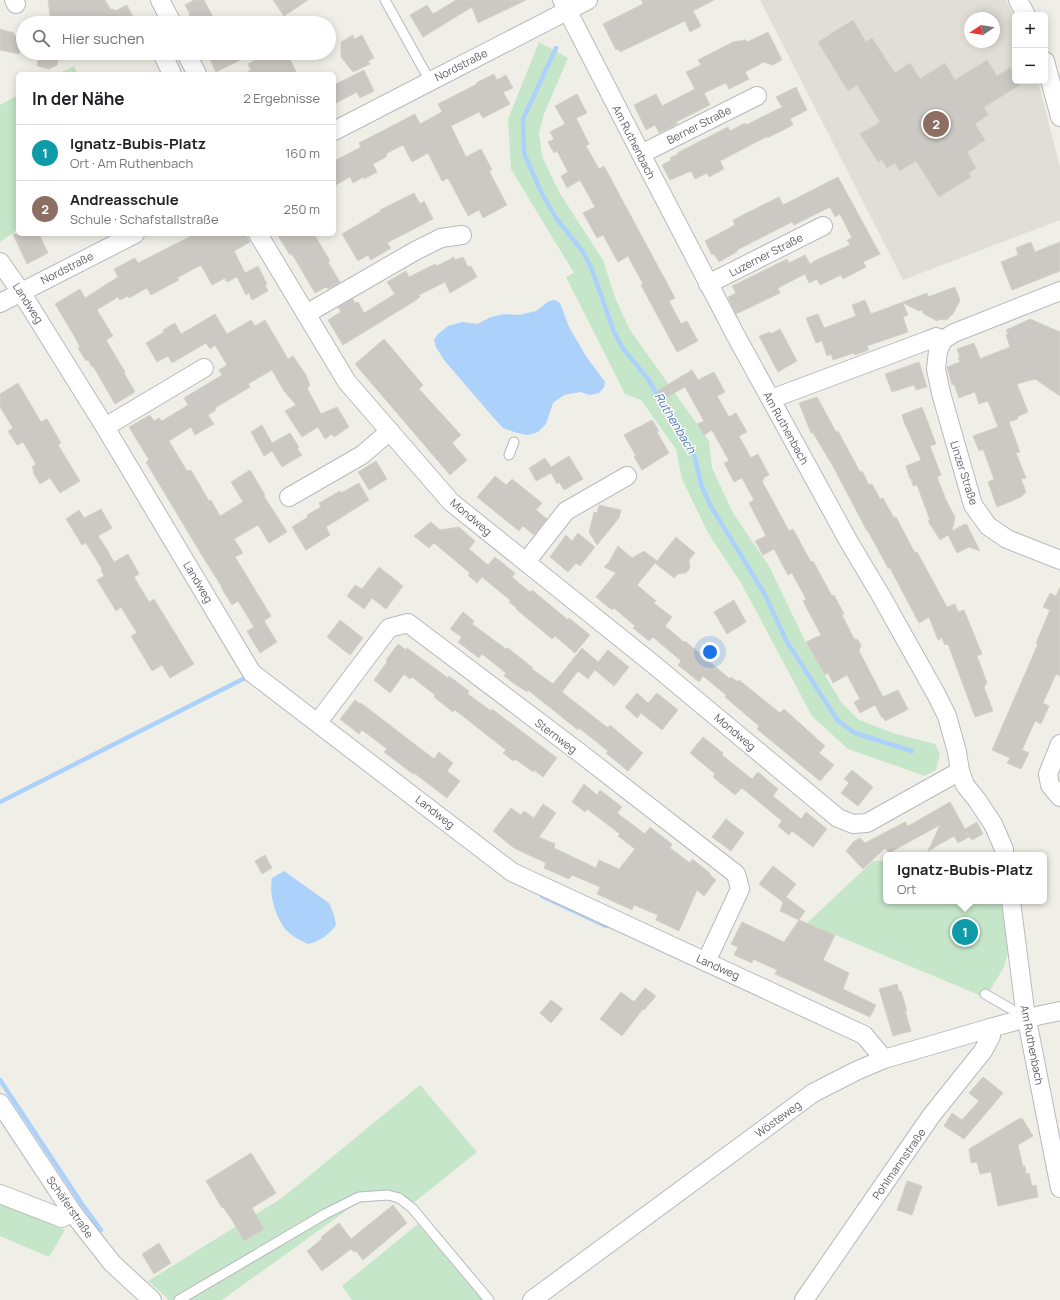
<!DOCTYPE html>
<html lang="de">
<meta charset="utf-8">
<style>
body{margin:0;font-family:Manrope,sans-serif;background:#f6f6f6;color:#202124}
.controls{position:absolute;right:12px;top:12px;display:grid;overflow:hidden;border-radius:6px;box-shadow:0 2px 10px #0003}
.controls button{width:36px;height:36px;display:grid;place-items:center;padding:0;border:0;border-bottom:1px solid #e0e0e0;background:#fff;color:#202124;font:20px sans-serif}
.compass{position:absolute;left:964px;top:12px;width:36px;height:36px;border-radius:50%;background:#fff;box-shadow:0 2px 10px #0003;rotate:258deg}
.you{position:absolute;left:710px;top:652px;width:14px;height:14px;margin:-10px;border:3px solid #fff;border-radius:50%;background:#1a73e8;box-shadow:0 0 0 6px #1a73e833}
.badge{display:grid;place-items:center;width:26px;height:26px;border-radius:50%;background:#d93025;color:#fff;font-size:13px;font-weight:700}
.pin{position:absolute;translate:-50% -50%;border:2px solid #fff;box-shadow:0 1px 4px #0006}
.popup{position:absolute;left:883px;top:852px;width:164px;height:52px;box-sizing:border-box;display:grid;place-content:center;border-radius:6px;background:#fff;filter:drop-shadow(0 1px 3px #0005);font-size:13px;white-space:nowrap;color:#757577}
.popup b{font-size:15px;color:#202124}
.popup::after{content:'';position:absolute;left:50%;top:100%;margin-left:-8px;border:8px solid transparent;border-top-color:#fff}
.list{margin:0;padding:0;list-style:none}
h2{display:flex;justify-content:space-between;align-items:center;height:52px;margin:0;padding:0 16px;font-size:17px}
h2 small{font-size:13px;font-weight:400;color:#757577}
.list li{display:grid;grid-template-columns:26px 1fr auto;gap:12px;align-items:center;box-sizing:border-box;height:56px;padding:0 16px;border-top:1px solid #e0e0e0}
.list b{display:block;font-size:15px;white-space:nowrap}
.list p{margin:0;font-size:13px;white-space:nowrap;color:#757577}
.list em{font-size:13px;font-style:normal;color:#757577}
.icon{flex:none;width:22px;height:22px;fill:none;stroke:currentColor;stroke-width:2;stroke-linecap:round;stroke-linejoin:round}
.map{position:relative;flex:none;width:1060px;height:1300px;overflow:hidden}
.search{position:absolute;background:#fff;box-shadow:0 2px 10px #0003;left:16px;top:16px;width:320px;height:44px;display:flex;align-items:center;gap:10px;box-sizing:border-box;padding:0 14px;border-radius:22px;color:#757577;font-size:15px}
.panel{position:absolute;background:#fff;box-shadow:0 2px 10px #0003;left:16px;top:72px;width:320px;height:164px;border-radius:6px}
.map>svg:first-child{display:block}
.education{fill:#e0ded6;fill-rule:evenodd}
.green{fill:#c5e6c8}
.water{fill:#acd2fb}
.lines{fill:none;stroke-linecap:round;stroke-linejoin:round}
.stream{stroke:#acd2fb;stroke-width:4.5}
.building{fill:#ccc9c4;stroke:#d4d1c6}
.service-casing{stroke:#b7b9bd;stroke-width:11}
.minor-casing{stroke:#b7b9bd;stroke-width:20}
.service{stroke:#fff;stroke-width:9}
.minor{stroke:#fff;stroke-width:18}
.labels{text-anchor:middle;stroke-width:3;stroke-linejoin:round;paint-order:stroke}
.street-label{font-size:11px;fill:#5f6167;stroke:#fff}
.water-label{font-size:12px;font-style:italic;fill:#4c77b6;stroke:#fff}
</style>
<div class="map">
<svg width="1060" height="1300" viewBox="0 0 1060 1300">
<rect width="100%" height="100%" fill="#f0efe7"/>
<path class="education" d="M760,0H1006L1015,19V81H1038L1060,167V220L903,280ZM970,18H994V42H970Z"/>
<g class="green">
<path d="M539,42L568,58L544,114L539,133L542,156L559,192L603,260L616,300L630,330L709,441L712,468L733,513L769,566L807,645L841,702L859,720L896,734L935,744L940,754L936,770L925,776L848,749L812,716L741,583L708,533L682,479L676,449L641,400L625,394L566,277L574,273L511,169L508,119Z"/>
<path d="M74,66L78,74H58Z"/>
<path d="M18,95V229L0,242V105Z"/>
<path d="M873,861H886V901H1002L1008,951L1004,967L991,989L985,994L979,995L807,923Z"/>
<path d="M420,1085L477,1152L406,1209L396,1202L389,1200L357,1203L222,1300H169L148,1281L282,1198Z"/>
<path d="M0,1203L65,1230L49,1257L0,1236Z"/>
<path d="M418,1224L482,1300H352L342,1286Z"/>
</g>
<g class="water">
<path d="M555,300L560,303L569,327L586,356L605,382L604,387L599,393L590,395L580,392L564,395L553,403L546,424L538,432L528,435L517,433L503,428L492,416L444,360L436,347L434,340L438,334L448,326L462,322L477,324L491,317L504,314L519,315L536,311L549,301Z"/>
<path d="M284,871L329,903L334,915L336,925C329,935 320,941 308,944C299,940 288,934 283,926C274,912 269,893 272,878Z"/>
</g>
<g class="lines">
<g class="stream">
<path d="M556,48L523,119L524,153L541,192L556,218L583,252L591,267L614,332L622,347L648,379L670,417L693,449L701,484L710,505L755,578L765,595L787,642L838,721L855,733L912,751"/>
<path d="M0,802L245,678L248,680"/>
<path d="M542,896L606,926"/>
<path d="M0,1080L82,1204L101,1230"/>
</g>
</g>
<g class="building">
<path d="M48,0H105L111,10L114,9L115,11L127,5L136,23H51Z"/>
<path d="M194,0H204L214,19L207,23H187L190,14L185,5Z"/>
<path d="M273,0H308L284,16Z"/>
<path d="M456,0H526L478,23L472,7L423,37L410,15L427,5L433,14Z"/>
<path d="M641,0H714L693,11L701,26L690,32L685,21L620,52L618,49L616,50L603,24L643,4Z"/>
<path d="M853,20L866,42L872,38L895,73L910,63L920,79L945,63L955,80L987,60L997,76L1010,68L1015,76V81H1018L1020,85L984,107L988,115L975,124L985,140L967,152L976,168L969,173L971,177L939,197L916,161L900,171L895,163L887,168L882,160L878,162L860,134L880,122L857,85L848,91L818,42Z"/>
<path d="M0,29L14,33V35L23,37L19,54L0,50Z"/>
<path d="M768,32L782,60L772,65L764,62L745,72L749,79L729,89L726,83L704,93L710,105L676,122L677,124L659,133L655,125L646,130L634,105L656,94L662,106L695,89L686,72L701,65L698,60L733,42L746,40L747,42Z"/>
<path d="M353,35L354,39L362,35L374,58L368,61L370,64L353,72L341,57V42Z"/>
<path d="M39,53H60L57,65L49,69L37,66Z"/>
<path d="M207,53H254L216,72Z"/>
<path d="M284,53H287L297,74H244L251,70L248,64L265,55L268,61Z"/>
<path d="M364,70L374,91L360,98L357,92L334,104V85Z"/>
<path d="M494,74L497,80L506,75L513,88L503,92L510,104L483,118L479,112L451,126L466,157L481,149L492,170L489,171L507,205L483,218L479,210L468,216L467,212H466L448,178L442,181L428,153L412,162L403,145L387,153L386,157L373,164L377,172L364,179L363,177L353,183L350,177L334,186V161L361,147L359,143L415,114L420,124L442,112L438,104L477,84L476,83Z"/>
<path d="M796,87L807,110L790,119L793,125L767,138L768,136L720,161L724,169L709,177L707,173L695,179L691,171L670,180L662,165L671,160L670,158L678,154L677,153L728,127L730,131L745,123L746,125L782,107L776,97Z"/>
<path d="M577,94L587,113L576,118L589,144L586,146L599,169L604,166L675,298L669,301L681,324L687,321L698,341L677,352L641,285L643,284L628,256L618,262L603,235L597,238L583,213L595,207L580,180L567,188L561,176L568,172L557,151L554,153L548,142L554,139L550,132L565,124L555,106Z"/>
<path d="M838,177L880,254L863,262L866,267L843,279L841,275L820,285L817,279L809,283L805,274L778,288L780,293L736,314L728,297L736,293L732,286L787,259L789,263L805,255L810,264L816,260L850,245L847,240L852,238L840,214L835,217L830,207L794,225L792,222L737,250L738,251L719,262L714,254L712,255L705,241L735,225L733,220L779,197L783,205Z"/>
<path d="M414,193L420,204L424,201L433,219L387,243L391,248L371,260L368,255L358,261L342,234L381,211L380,210Z"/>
<path d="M13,234H39L48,253L27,264Z"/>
<path d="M195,234H245L250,242L234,251L245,273L258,266L267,284L265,285L268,291L252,300L249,293L246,295L237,277L227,282L225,278L212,285L201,265L177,278L179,280L151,295L147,288L129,298L128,296L120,300L118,297L98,309L97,310L113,336L106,340L125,372L124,373L135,392L115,404L93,366L92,367L88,360L86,361L78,348L80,347L76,339L55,304L80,289L85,298L118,277L114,269L135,258L138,263Z"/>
<path d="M277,234H314L330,261L328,262L340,282L328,289L326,287L315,293L292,254L290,255Z"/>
<path d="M1031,242L1035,252L1060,242V271L1012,290L1001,262L1018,255L1016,248Z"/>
<path d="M454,257L455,260L463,257L468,267L471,266L477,277L450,293L445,282L419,295L420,297L413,302L343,345L328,320L341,312L338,307L353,299L355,303L358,302L364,313L395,294L387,282L406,271L409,277L435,264L437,266Z"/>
<path d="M955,287L960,300L953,314L950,316L948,319L944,320L941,319L937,321L924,314L922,310L919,311L903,303L908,315L903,317L908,332L867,346L869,350L855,355L854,353L833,360L831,354L827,356L822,341L816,343L806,318L818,314L824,328L856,316L852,305L865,300L871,314L927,293L928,297Z"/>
<path d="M215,314L227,334L251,320L255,326L265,320L288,359L293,356L306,375L310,386L307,388L321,414L337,407L349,427L334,437L332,434L325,439L318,427L302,437L285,411L296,405L284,391L272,370L248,384L250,387L215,408L216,410L208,415L214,424L195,435L191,427L169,441L187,471L191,470L209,501L211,500L220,516L243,502L231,482L250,470L265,495L264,496L287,532L269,543L258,525L234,539L243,553L235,557L237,560L271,616L264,621L277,642L260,653L247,631L254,627L238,601L232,605L221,587H222L201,554L146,462L149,460L129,427L150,415L154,421L159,418L162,421L188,405L184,398L222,375L219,370L227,365L215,345L210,349L206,343L172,363L168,356L157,362L146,343L164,332L163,330L175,323L181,334Z"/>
<path d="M1030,319L1060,332V396L1035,379L1017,384L1028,412L1017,417L1018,419L1009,422L1020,452L1016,453L1026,478L1021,479L1026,492L1021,497L997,507L988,482L994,479L983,449L979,451L973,436L998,427L988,401L979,404L975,392L959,398L954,384L952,385L947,367L960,362L958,358H960L957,349L974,343L981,360L982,358L1010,347L1006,335L1008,334L1006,330Z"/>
<path d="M780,329L797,361L778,372L759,336L770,332L771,334Z"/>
<path d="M384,339L423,385L419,389L461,435L452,443L467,460L450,475L355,364Z"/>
<path d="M919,362L927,387L916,390L914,385L892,392L885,374Z"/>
<path d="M692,370L698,380L714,372L725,392L717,396L729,417L736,413L747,432L739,436L751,458L758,454L769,475L763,478L764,480L762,481L789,531L793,529L811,562L813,561L832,596L834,595L844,614L842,615L854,639L858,640L861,645L859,651L883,697L898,690L908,709L905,711L885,721L883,717L882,718L875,705L860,713L854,702L860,699L847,675L833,683L828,673L825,675L806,642L821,635L803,601L806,599L792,573L788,575L774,549L763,555L755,541L766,536L749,503L754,500L742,478L734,482L724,463L729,461L712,430L704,435L697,424L704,421L685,387L662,400L657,391Z"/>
<path d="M18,383L41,422L47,419L61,443L58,445L80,481L60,493L50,478L40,484L33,472L34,471L32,467L36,464L23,442L17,445L8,431L13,428L0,407V394Z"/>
<path d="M817,397L836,432L838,431L860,472L862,471L869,485L872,484L880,499L883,498L894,518L896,517L915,553L917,552L947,607L955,604L958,612L964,610L982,654L977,656L987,683L984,687L993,711L975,717L948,644L945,645L942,638L938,640L929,617L919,623L890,568H888L868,531H867L834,468L813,433H811L799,403Z"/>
<path d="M922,407L936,444L930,446L941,475L937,477L946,500L955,517L952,531L965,524L967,525L980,551L969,547L957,553L948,535L940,540L928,521L930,520L917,485L913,486L911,478L910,479L906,466L921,460L904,422L902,415Z"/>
<path d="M652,420L659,431L657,432L669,453L642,470L634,457L636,456L624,435Z"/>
<path d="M262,425L272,443L290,433L299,447L297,448L302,455L282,467L272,451L264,456L251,432Z"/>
<path d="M569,456L583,479L564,490L559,482L557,484L551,473L536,481L529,468L545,458L551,467Z"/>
<path d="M376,461L387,479L369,490L358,472Z"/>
<path d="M495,476L506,485L512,479L542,503L536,510L547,519L534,535L523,526L519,531L477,497Z"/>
<path d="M359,483L369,500L326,527L330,535L306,550L292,527L308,517L307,515L321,507L319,503L340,491L341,493Z"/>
<path d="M599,505L621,510L619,518L597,545L589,532L594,512L597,513Z"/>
<path d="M101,509L112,528L98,536L106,548L114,562L128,554L139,574L134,577L149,602L154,599L194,664L170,678L162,665L152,671L131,636L137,633L121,607L116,611L97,580L104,576L101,570L102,569L86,543L82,545L66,519L79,510L84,518Z"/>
<path d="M431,522L440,530L459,527L475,541L469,549L488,565L495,557L515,573L512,577L530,592L532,590L568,620L569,618L590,635L575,653L555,636L552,639L516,609L517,608L509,602L510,600L482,577L477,583L468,575L470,573L434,543L429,548L414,536Z"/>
<path d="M578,533L595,547L580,566L576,563L568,572L550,557L566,535L572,541Z"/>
<path d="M676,537L695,553L689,560L690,568L686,573L678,574L674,578L655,563L637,585L656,601L654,603L672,617L665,626L684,642L685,641L730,679L731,677L738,682L739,680L780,713L784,709L825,746L819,753L834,765L820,781L757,729L759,726L725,697L726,695L703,676L699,682L678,665L681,661L653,637L649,641L633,628L635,626L614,608L612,610L596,597L616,573L604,567L609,562L618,546L632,558L644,551L657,561Z"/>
<path d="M379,567L403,586L386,609L372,598L364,609L347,596L355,585L362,589Z"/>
<path d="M1060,587V676L1056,674L1043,703L1049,706L1041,724L1035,721L1022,750L1029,753L1021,769L1007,763L1010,758L992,750L1038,644L1036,643L1050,610L1043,607L1050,593L1056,596Z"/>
<path d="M734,600L746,622L727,634L714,612Z"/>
<path d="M463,612L474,621L472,624L506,649L508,648L533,668L532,669L553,684L582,648L598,662L608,650L629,667L614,686L595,670L588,679L578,671L562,692L608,728L610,725L643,753L628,771L606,753L608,751L579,728L578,730L528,690L527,692L512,682L504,676L506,673L482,654L479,658L458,642L462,637L450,629Z"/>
<path d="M340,620L363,638L350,655L327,637Z"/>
<path d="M398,644L406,650L407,648L448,678L449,676L469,691L468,694L491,711L492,709L557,758L543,777L534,770L533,772L515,759L513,761L503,753L506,750L455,710L453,712L434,697L435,695L412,677L410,679L404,674L390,693L374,680L387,662L386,660Z"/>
<path d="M637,693L648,703L657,693L678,710L662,730L641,713L637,718L625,707Z"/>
<path d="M355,700L360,704L361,703L434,759L439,752L453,763L447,771L460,781L447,798L414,773L413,774L384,752L387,749L362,730L359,734L340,719Z"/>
<path d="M703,737L723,753L722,755L752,779L758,772L778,789L773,796L801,819L806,812L827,829L813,847L792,831L789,835L778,826L782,821L742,788L735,795L713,777L715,774L690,753Z"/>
<path d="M852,770L873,787L858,806L841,793L849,783L844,779Z"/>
<path d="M584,784L597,795L600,790L622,807L617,813L645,834L650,827L672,844L670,848L690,863L692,859L710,873L709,874L716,880L704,896L697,890L679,931L656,920L658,915L634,905L632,910L597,894L600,887L572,875L569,879L544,868L546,863L514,848L493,831L511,808L521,815L524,811L534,818L543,804L556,813L539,837L555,844L554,848L596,868L599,860L619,869L635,849L618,836L620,834L587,809L585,812L572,802Z"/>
<path d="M950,802L965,829L977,822L983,834L972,840L966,832L969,837L958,843L954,836L928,851L940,825L889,853L885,848L863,869L846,851L853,842L860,838L865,843L905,822L908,826Z"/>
<path d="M726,819L744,833L731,851L712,837Z"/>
<path d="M265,855L272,868L262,874L255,861Z"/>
<path d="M773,866L796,884L786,897L805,911L799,920L780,911L783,902L759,884Z"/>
<path d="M799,920L835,935L823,960L849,973L843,989L876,1005L870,1017L775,974L777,970L753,959L752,963L734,955L738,947L731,944L742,922L784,942Z"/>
<path d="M897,984L899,992L901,991L907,1011H905L911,1031L893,1036L879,989Z"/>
<path d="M645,988L656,996L644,1010L643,1009L622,1036L600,1019L621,992L634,1002Z"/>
<path d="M551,1000L563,1009L551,1023L540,1013Z"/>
<path d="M983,1077L1003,1093L964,1139L944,1126L952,1113L962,1120L979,1101L969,1093Z"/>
<path d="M1020,1119L1022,1118L1033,1136L1018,1145L1023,1167L1025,1166L1026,1174L1029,1173L1032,1186L1036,1185L1038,1197L998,1206L991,1172L980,1174L977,1162L971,1163L969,1149L1020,1118Z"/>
<path d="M251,1153L276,1193L252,1208L264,1229L244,1241L232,1220L223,1207L222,1208L206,1181Z"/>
<path d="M907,1181L922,1186L912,1215L897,1210Z"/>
<path d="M393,1205L407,1223L363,1260L356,1251L354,1252L351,1249L322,1271L307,1251L322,1239L321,1237L339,1223L351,1239Z"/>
<path d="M159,1243L171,1263L154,1274L142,1254Z"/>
</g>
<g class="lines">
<g class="service-casing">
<g id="service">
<path d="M385,0L430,81"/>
<path d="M509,455L514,442"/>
<path d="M985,994L1025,1017"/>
<path d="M179,1300L325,1214L359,1197L388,1195L399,1198L412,1208L489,1300"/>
</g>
</g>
<g class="minor-casing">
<g id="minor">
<path d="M14,0L16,4"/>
<path d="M160,0L172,23"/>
<path d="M562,0L641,154L736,336L849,542L880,594L936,694L947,716L957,752L960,771L965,785L977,800L993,824L1004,849V855"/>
<path d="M1018,0L1026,15"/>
<path d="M162,53L172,74"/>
<path d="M186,53L197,74"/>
<path d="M1045,61L1060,117"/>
<path d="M334,131L588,0"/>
<path d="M641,154L757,96"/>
<path d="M258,234L347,382L451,502L653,664L838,818L853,824L867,823L960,771"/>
<path d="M0,262L21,292L105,427L252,673L512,872L864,1035L884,1059"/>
<path d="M708,284L823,226"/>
<path d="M1060,291L954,333L943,340L938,351L936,369L941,393L973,505L988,526L1007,539L1060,560"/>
<path d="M0,303L135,234"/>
<path d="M306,314L415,251L441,238L462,235"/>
<path d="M771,399L926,341L936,337L943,340"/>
<path d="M105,427L204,368"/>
<path d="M289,497L362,455L390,431"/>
<path d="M526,562L566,511L627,476"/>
<path d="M318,722L389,628L408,623L580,753L736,874L740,889L706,962"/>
<path d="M1060,744L1048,774L1050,785L1060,797"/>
<path d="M1011,901L1025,1010L1060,1188"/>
<path d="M0,1103L72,1212L112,1263L152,1300"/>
<path d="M0,1194L62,1218L72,1212"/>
<path d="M532,1300L813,1093L856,1071L884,1059L990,1028L1027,1018L1060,1011"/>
<path d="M804,1300L931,1116L983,1051L991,1036L990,1028"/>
</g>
</g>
<use href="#service" class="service"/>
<use href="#minor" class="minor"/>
</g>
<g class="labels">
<g class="street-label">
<text transform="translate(461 65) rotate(-27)" y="4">Nordstraße</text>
<text transform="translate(699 125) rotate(-27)" y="4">Berner Straße</text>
<text transform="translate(634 142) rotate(63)" y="4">Am Ruthenbach</text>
<text transform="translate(766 255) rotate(-27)" y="4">Luzerner Straße</text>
<text transform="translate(67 268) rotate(-27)" y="4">Nordstraße</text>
<text transform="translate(28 303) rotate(57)" y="4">Landweg</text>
<text transform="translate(786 428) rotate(61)" y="4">Am Ruthenbach</text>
<text transform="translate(964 473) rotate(72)" y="4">Linzer Straße</text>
<text transform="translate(471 517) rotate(40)" y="4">Mondweg</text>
<text transform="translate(198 582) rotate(59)" y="4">Landweg</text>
<text transform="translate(735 732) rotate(40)" y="4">Mondweg</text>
<text transform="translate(556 736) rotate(37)" y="4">Sternweg</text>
<text transform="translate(435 812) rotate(38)" y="4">Landweg</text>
<text transform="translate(718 967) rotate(24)" y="4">Landweg</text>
<text transform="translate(1032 1045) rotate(79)" y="4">Am Ruthenbach</text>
<text transform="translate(778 1119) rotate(-36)" y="4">Wösteweg</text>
<text transform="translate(899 1164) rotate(-55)" y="4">Pohlmannstraße</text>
<text transform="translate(70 1207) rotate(55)" y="4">Schäferstraße</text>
</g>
<g class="water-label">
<text transform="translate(675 423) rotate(59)" y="4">Ruthenbach</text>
</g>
</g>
</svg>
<div class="controls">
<button>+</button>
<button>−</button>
</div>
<svg class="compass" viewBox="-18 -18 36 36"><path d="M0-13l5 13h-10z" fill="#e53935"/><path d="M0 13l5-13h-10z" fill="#757577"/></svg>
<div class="you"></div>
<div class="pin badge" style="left:965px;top:932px;background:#0f9aa8">1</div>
<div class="popup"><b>Ignatz-Bubis-Platz</b>Ort</div>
<div class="pin badge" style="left:936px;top:124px;background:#8d6e63">2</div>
<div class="search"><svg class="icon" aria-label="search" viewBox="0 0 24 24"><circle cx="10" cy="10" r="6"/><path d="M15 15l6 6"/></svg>Hier suchen</div>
<section class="panel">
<h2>In der Nähe<small>2 Ergebnisse</small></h2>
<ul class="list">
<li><span class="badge" style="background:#0f9aa8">1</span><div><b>Ignatz-Bubis-Platz</b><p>Ort · Am Ruthenbach</p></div><em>160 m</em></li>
<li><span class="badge" style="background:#8d6e63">2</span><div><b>Andreasschule</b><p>Schule · Schafstallstraße</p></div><em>250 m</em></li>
</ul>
</section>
</div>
